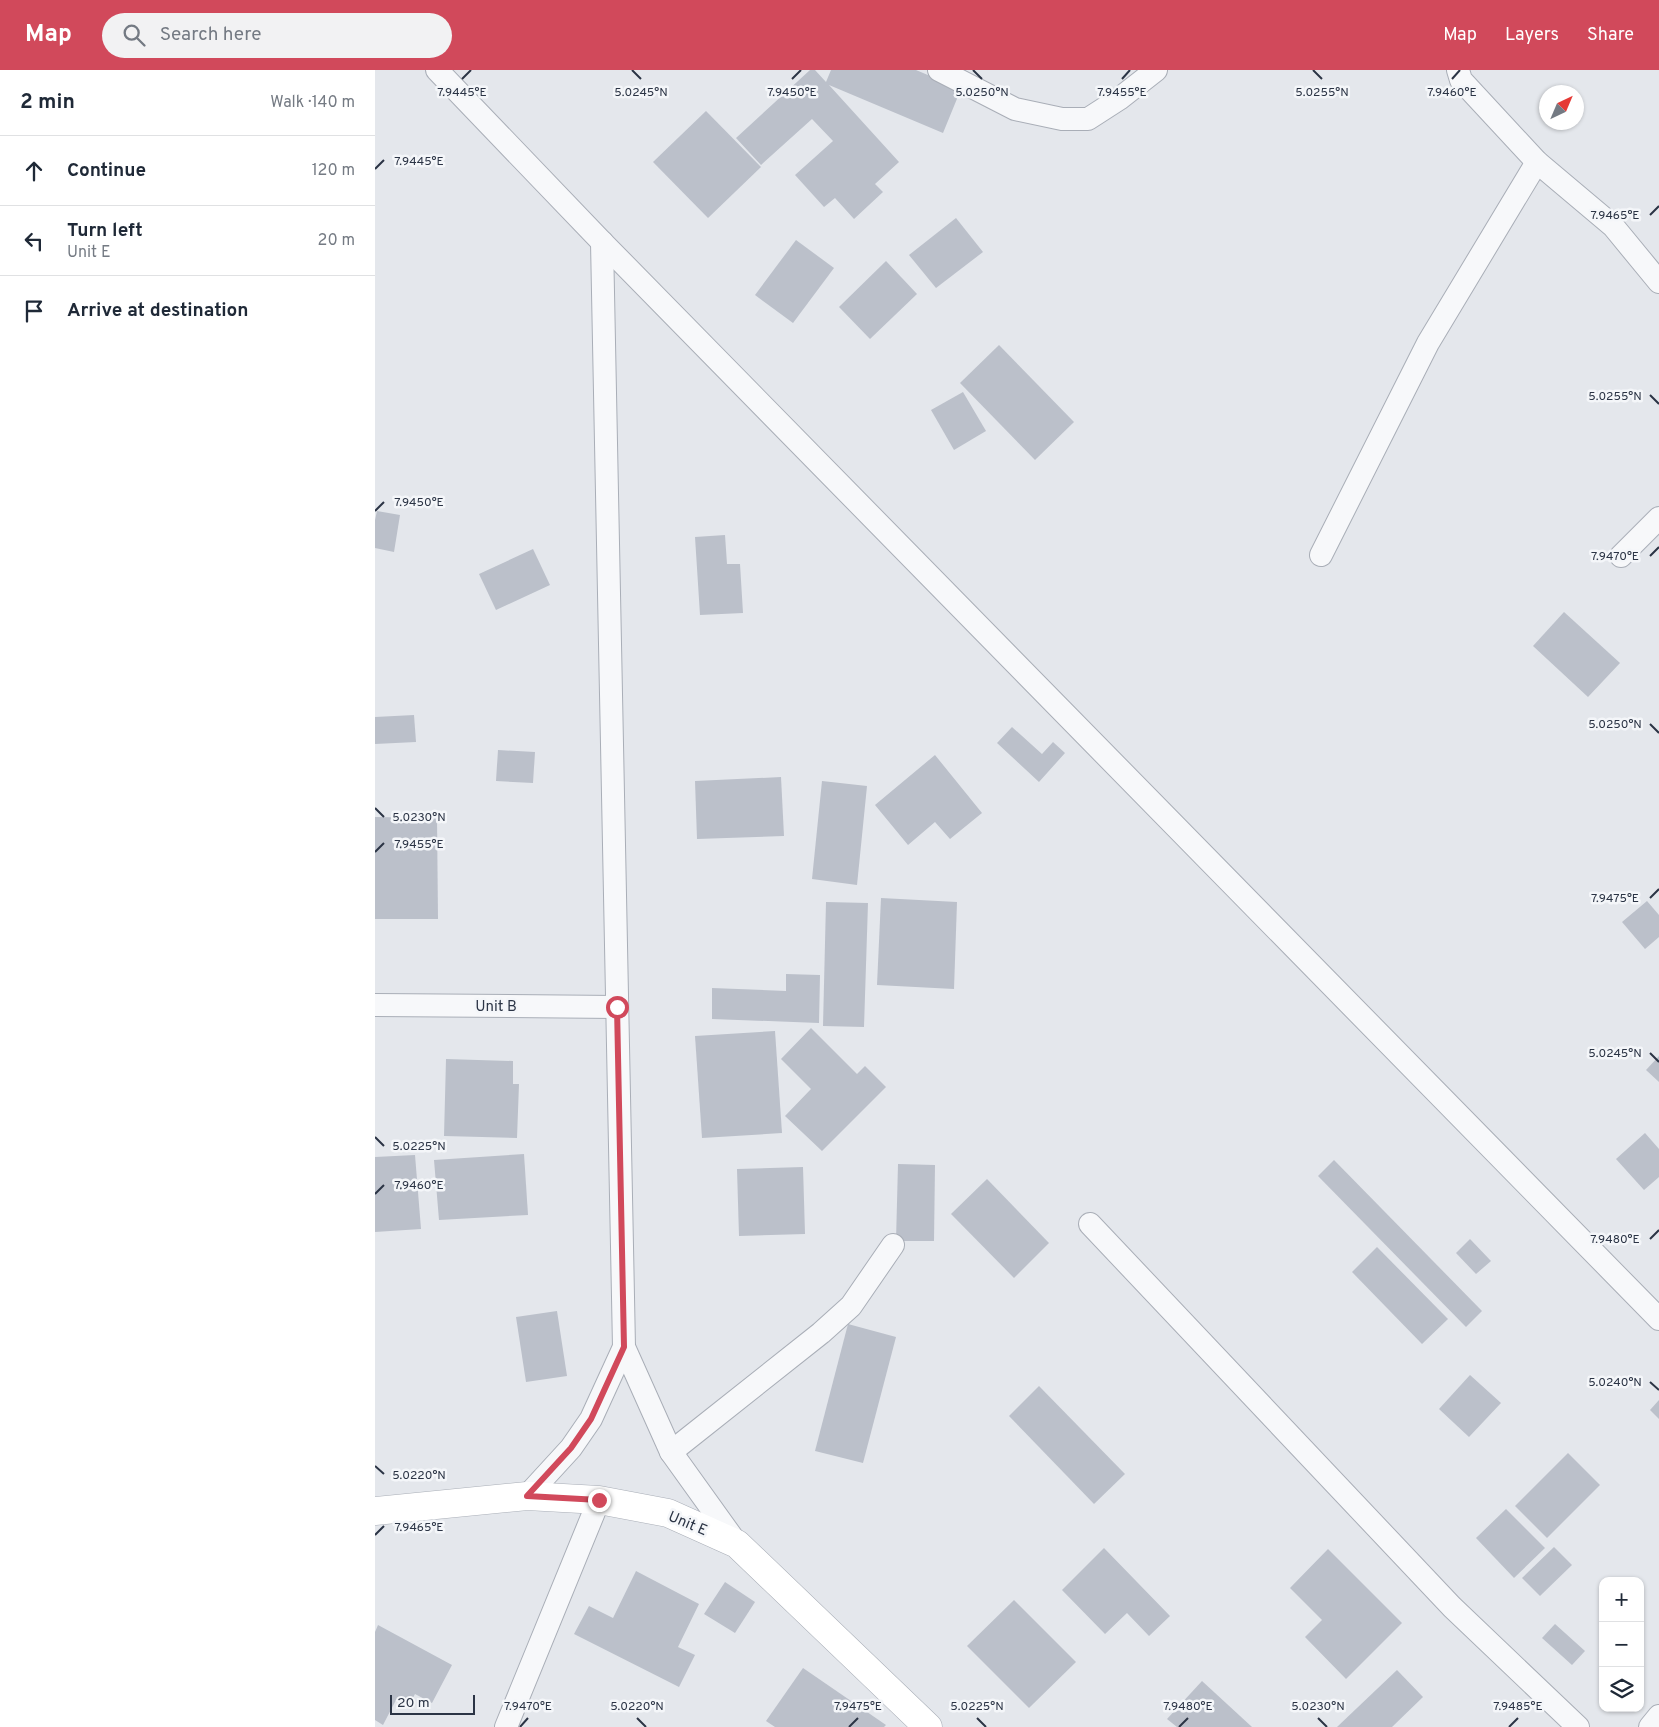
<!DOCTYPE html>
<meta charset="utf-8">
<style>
body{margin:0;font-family:Overpass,sans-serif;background:#f2f2f3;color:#1f2937}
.controls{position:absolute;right:15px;bottom:15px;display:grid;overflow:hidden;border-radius:10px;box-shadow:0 1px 4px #0004}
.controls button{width:45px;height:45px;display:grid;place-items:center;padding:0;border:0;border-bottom:1px solid #e0e1e3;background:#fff;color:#1f2937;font:25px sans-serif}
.compass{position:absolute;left:1164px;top:15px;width:45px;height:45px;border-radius:50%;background:#fff;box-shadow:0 1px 4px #0004;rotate:44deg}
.scale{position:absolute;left:15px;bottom:12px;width:85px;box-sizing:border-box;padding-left:5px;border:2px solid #2b3445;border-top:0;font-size:14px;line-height:18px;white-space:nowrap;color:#2b3445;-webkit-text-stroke:4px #f4f6f9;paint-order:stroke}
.stop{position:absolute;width:15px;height:15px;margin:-11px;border:4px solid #d1495b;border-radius:50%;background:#fff}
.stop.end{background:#d1495b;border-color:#fff;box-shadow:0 1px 5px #0008}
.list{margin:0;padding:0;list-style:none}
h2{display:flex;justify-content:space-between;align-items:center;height:65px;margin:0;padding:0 20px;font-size:21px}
h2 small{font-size:16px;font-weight:400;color:#747a83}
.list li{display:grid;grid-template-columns:32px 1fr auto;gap:15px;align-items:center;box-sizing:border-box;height:70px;padding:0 20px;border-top:1px solid #e0e1e3}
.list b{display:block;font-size:19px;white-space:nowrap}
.list p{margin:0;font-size:16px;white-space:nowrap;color:#747a83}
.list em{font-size:16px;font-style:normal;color:#747a83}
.icon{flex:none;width:28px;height:28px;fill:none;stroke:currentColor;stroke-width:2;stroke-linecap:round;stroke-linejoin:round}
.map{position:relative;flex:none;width:1284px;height:1657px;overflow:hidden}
header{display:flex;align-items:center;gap:30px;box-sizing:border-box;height:70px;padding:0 25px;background:#d1495b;color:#fff}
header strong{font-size:24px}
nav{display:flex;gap:28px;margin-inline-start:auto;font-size:18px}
.search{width:350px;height:45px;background:#f2f2f3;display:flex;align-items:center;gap:12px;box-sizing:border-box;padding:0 18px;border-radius:28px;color:#747a83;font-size:19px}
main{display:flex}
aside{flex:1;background:#fff}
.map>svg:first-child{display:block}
.building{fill:#bbc0ca}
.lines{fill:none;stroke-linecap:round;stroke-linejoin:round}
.street-casing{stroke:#a9aeb7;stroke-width:24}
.secondary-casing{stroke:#a9aeb7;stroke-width:29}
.street{stroke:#f7f8fa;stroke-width:22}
.secondary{stroke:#fff;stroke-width:28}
.route{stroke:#d1495b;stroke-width:6}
.ticks{fill:none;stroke:#2b3445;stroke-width:2}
.labels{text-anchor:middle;stroke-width:5;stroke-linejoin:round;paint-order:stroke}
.street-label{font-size:15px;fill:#2b3445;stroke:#f4f6f9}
.ticks-label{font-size:12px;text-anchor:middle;fill:#2b3445;stroke:#f4f6f9;stroke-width:5;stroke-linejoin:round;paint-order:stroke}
</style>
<header>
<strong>Map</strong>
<div class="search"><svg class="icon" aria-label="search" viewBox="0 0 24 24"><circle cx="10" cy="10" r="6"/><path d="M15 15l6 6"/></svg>Search here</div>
<nav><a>Map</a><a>Layers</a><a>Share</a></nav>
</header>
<main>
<aside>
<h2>2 min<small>Walk · 140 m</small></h2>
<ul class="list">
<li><svg class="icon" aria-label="ahead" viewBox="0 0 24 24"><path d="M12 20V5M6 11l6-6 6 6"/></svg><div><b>Continue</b></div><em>120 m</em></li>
<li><svg class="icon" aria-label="left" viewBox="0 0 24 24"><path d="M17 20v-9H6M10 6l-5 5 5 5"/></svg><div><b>Turn left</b><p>Unit E</p></div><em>20 m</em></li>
<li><svg class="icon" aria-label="arrive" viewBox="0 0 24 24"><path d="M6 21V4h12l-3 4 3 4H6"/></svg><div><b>Arrive at destination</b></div></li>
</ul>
</aside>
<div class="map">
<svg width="1284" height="1657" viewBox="0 0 1284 1657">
<rect width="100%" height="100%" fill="#e4e7ec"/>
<g class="building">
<path d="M435,0H440L451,12L456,0H541L586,19L568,63L454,15L524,92L500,114L508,122L479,149L460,128L449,137L420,105L458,71L437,49L386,95L361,68Z"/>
<path d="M331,41L386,97L333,148L278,92Z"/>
<path d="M581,148L608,182L561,218L534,185Z"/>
<path d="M421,170L459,198L418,253L380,225Z"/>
<path d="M511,191L542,224L495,269L464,237Z"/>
<path d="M624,275L699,352L660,390L585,313Z"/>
<path d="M588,322L611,361L579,380L556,340Z"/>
<path d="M2,441L25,445L19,482L0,478V450Z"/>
<path d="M350,465L352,494H365L368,543L325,545L320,467Z"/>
<path d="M158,479L175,515L121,540L104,504Z"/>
<path d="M1189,542L1245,593L1213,627L1158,576Z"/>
<path d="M39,645L41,672L0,674V647Z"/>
<path d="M637,657L667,684L678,672L690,683L664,712L622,673Z"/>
<path d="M123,680L160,682L158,713L121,711Z"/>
<path d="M560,685L607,743L575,769L560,752L533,775L500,735Z"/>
<path d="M406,707L409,766L322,769L320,711Z"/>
<path d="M447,711L492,716L482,815L437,809Z"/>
<path d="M0,747L62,748L63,849H0Z"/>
<path d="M506,828L582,832L579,919L502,915Z"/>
<path d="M1272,831L1284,845V867L1270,879L1247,852Z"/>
<path d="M451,832L493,833L489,957L448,956Z"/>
<path d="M411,904L445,905L444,953L337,949V918L411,921Z"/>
<path d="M436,958L482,1004L490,996L511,1017L447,1081L410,1046L436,1019L406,989Z"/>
<path d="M400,961L407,1063L327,1068L320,966Z"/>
<path d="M1284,986V1012L1271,1000Z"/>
<path d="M71,989L138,991V1014H144L142,1068L69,1066Z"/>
<path d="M1270,1063L1284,1079V1107L1269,1120L1241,1089Z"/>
<path d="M149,1084L153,1145L64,1150L59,1090Z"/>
<path d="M40,1085L46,1159L0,1162V1087Z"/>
<path d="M959,1090L1107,1241L1091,1257L943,1106Z"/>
<path d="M523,1094L560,1095L559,1171H521Z"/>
<path d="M428,1097L430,1164L364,1166L362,1099Z"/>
<path d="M612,1109L674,1173L639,1208L576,1144Z"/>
<path d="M1095,1169L1116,1191L1101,1204L1081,1183Z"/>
<path d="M1002,1177L1073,1249L1047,1274L977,1202Z"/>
<path d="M182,1241L192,1306L151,1312L141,1247Z"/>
<path d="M473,1254L521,1267L488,1393L440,1381Z"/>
<path d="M1095,1305L1126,1333L1094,1367L1064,1339Z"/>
<path d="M664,1316L750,1404L719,1434L634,1346Z"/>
<path d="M1284,1330V1349L1275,1340Z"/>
<path d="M1193,1383L1225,1415L1172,1468L1140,1436Z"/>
<path d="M1131,1439L1170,1478L1139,1508L1101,1468Z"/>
<path d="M1179,1477L1197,1495L1165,1526L1147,1508Z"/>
<path d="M729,1478L795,1546L774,1566L752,1543L730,1564L687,1520Z"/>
<path d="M953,1479L1027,1553L971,1609L930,1567L947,1550L915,1518Z"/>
<path d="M261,1501L324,1534L303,1577L320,1585L304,1617L199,1564L214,1536L238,1548Z"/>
<path d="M350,1512L380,1532L360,1563L329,1544Z"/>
<path d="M639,1530L701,1592L654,1638L592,1576Z"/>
<path d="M1180,1554L1210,1581L1197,1595L1167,1568Z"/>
<path d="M3,1555L77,1595L57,1633L40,1624L33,1637L21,1630L8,1655L0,1650V1562Z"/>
<path d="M428,1598L511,1655L509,1657H400L391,1651Z"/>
<path d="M1022,1600L1048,1627L1017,1657H962Z"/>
<path d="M827,1611L877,1657H802L792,1649Z"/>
</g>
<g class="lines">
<g class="street-casing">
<g id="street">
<path d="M62,0L227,172L1284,1249"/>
<path d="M564,0L640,39L687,49H713L744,29L781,0"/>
<path d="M1083,0L1086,10L1162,92L1238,156L1284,212"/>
<path d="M227,172L249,1277L296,1382L362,1474"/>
<path d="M946,485L1053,273L1162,92"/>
<path d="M1246,486L1284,448"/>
<path d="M0,935L242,937"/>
<path d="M715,1154L1077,1537L1203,1657"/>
<path d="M296,1382L446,1263L476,1236L518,1175"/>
<path d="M152,1426L196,1378L216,1349L249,1277"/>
<path d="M131,1657L224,1430"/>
<path d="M1275,1657L1284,1646"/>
</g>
</g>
<g class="secondary-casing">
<path id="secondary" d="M0,1441L152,1426L224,1430L293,1443L362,1474L553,1657"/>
</g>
<use href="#street" class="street"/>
<use href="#secondary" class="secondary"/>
</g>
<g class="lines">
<path class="route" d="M224,1430L152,1426L196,1378L216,1349L249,1277L242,937"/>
</g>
<path class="ticks" d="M257,0L266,9M598,0L607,9M938,0L947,9M87,9L96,0M417,9L426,0M747,9L755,0M1077,9L1085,0M0,99L9,90M1275,145L1284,136M1275,325L1284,334M0,441L9,432M1275,486L1284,477M1275,654L1284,663M0,738L9,747M0,782L9,773M1275,828L1284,819M1275,983L1284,992M0,1067L9,1076M0,1124L9,1115M1275,1169L1284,1160M1275,1312L1284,1320M0,1396L9,1404M0,1465L9,1456M262,1648L271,1657M602,1648L611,1657M943,1648L952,1657M145,1657L153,1648M474,1657L483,1648M804,1657L813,1648M1134,1657L1143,1648"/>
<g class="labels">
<g class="street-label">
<text x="121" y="941">Unit B</text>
<text transform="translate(313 1453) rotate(23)" y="5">Unit E</text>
</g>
</g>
<g class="ticks-label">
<text x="266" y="26">5.0245°N</text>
<text x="607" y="26">5.0250°N</text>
<text x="947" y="26">5.0255°N</text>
<text x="87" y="26">7.9445°E</text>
<text x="417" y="26">7.9450°E</text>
<text x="747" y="26">7.9455°E</text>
<text x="1077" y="26">7.9460°E</text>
<text x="44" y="95">7.9445°E</text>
<text x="1240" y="149">7.9465°E</text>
<text x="1240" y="330">5.0255°N</text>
<text x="44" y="436">7.9450°E</text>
<text x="1240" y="490">7.9470°E</text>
<text x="1240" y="658">5.0250°N</text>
<text x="44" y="751">5.0230°N</text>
<text x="44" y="778">7.9455°E</text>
<text x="1240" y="832">7.9475°E</text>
<text x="1240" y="987">5.0245°N</text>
<text x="44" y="1080">5.0225°N</text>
<text x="44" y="1119">7.9460°E</text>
<text x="1240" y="1173">7.9480°E</text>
<text x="1240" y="1316">5.0240°N</text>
<text x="44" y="1409">5.0220°N</text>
<text x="44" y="1461">7.9465°E</text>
<text x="153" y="1640">7.9470°E</text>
<text x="483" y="1640">7.9475°E</text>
<text x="813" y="1640">7.9480°E</text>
<text x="1143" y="1640">7.9485°E</text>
<text x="262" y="1640">5.0220°N</text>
<text x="602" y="1640">5.0225°N</text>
<text x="943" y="1640">5.0230°N</text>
</g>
</svg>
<div class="controls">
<button>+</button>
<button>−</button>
<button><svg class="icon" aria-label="layers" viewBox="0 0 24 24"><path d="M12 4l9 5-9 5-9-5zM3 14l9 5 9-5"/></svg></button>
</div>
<svg class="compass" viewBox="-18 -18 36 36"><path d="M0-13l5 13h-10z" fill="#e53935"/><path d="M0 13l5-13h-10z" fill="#747a83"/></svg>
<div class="scale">20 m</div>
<div class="stop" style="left:242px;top:937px"></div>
<div class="stop end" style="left:224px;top:1430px"></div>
</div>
</main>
